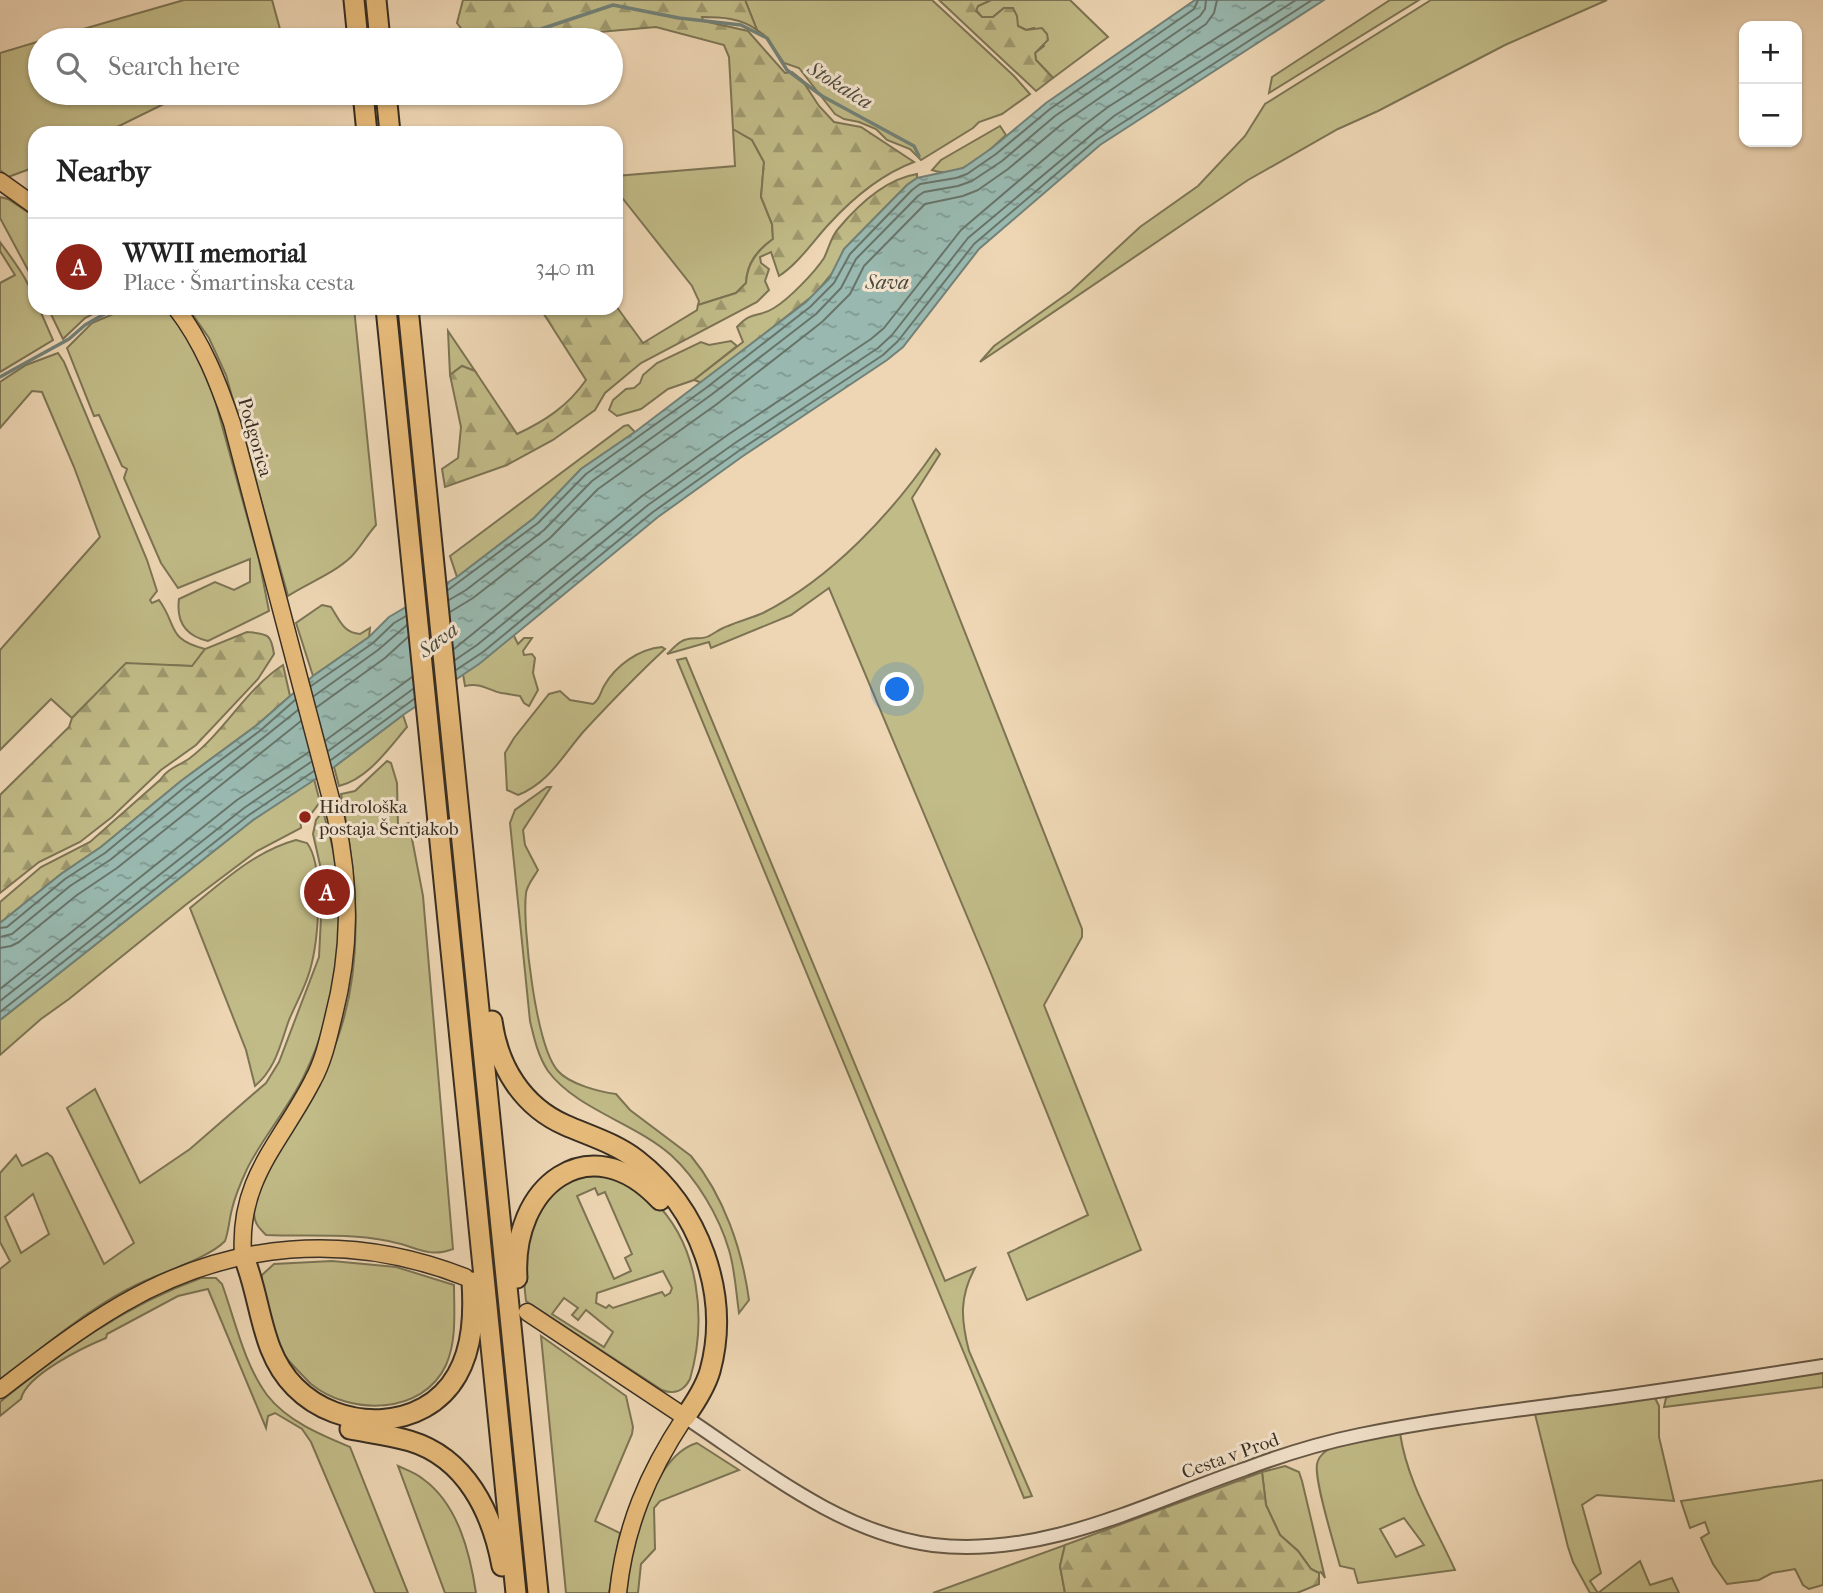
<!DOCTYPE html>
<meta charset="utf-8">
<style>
body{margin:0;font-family:"IM FELL French Canon",serif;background:#f2f2f2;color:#222}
.controls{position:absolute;right:21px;top:21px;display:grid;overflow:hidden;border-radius:14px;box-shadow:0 2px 5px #0004}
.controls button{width:63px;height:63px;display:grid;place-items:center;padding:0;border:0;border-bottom:2px solid #e0e0e0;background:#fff;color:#222;font:35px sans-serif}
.you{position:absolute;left:898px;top:690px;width:24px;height:24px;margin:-18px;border:5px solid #fff;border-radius:50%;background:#1a73e8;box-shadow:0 0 0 10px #1a73e833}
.badge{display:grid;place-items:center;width:46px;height:46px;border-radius:50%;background:#8f2418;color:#fff;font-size:23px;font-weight:700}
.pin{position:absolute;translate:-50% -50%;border:4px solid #fff;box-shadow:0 2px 7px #0006}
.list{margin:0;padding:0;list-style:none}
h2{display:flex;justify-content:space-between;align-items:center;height:91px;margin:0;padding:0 28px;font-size:30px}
h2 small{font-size:23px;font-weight:400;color:#767676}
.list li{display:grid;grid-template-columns:46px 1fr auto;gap:21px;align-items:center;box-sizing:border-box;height:98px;padding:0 28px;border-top:2px solid #e0e0e0}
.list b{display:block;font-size:26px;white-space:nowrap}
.list p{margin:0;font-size:23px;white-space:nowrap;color:#767676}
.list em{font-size:23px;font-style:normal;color:#767676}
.icon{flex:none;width:38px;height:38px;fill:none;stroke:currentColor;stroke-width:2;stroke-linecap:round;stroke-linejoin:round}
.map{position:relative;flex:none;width:1823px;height:1593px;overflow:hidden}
.search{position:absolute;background:#fff;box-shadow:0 2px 5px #0004;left:28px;top:28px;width:595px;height:77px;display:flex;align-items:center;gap:18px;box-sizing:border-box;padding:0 24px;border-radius:38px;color:#767676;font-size:26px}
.panel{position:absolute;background:#fff;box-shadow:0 2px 5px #0004;left:28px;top:126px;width:595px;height:189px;border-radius:21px}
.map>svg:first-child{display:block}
.green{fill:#c1bb87;stroke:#7c7454;stroke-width:2;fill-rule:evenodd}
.forest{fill:url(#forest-firs);stroke:#7c7454;stroke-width:2}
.water{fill:url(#water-ripples);stroke:#728177;stroke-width:2}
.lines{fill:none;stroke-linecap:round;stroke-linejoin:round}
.shore{stroke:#687469;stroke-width:2}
.stream{stroke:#728177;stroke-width:3.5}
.minor-casing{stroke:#665846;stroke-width:16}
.major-casing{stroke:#382e22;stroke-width:19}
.highway-casing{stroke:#382e22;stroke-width:23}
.minor{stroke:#f4e4ce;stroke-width:12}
.major{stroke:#e7bb7a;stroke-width:16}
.highway{stroke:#e7bb7a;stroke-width:19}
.poi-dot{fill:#8f2418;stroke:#f4e4ce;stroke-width:2.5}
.labels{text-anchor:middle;stroke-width:6;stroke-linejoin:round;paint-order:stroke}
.street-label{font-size:19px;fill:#382e22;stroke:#f4e4ce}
.poi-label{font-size:19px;fill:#382e22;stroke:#f4e4ce;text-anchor:start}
.water-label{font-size:21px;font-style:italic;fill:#4b4a3e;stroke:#f4e4ce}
</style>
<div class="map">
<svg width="1823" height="1593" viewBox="0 0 1823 1593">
<defs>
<pattern id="forest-firs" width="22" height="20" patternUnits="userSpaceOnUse" patternTransform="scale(1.75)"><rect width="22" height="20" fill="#c1bb87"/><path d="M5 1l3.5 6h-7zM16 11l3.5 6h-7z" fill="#9e986e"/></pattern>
<pattern id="water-ripples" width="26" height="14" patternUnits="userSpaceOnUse" patternTransform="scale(1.75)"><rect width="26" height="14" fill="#99b9b0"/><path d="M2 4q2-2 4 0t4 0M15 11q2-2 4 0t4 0" fill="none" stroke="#7e978f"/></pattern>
</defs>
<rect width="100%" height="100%" fill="#eed6b4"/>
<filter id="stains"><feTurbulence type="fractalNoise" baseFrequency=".00286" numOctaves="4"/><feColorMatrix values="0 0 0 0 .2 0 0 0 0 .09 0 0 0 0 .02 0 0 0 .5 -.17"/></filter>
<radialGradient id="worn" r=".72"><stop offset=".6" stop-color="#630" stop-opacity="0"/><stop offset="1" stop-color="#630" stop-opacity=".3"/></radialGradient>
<g class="green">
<path d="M184,0H272L283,40H45Z"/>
<path d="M745,0H932L1014,76L1030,94L1002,114L979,122L973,128L921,160L910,149L887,140L876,129L859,122L844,119L835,114L799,68L784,63L764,35L757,30Z"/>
<path d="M991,0H1070L1108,37L1053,78L1036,60L1035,53L1044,46L1034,28L1026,30L1018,26L1004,8L993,17H982L976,10L978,6Z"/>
<path d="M1390,0H1419L1269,93L1272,77Z"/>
<path d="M1431,0H1607L1505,45L1378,111L1338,129L1248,180L980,362L994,346L1071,291L1140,227L1198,186L1245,136L1265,104Z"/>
<path d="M40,41V93H186L105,133H35V167L8,177L0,170V53Z"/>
<path d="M1000,126L1006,135C988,152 959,181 932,170L941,160Z"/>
<path d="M733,129L752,140L764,162L761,197L772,224L773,239C757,250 747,263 746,283L736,293L698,305L699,301L692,286L616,190V176L735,166Z"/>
<path d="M0,197L8,199L35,217V283L0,218Z"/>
<path d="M0,242C12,259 35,287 35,308H39L53,340L0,372V283L15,275L0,251Z"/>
<path d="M48,308H104L85,318L63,339Z"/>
<path d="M127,308H165L182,329L210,382L259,560L269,611L208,641C186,636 176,622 179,599L215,582L234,590L250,582V559L178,588L161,563L124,478L127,469L122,466L99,415L94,416L67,348L92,323Z"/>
<path d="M188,308H354L376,525C367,535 360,548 351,557C333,574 308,583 288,596L226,375L209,338Z"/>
<path d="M448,331L475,371L462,366L450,375Z"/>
<path d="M731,341L737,346L694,380L668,389L641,409L617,416L609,410L613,400L626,389L634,388L640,383L643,375L657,363L701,342L709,345Z"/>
<path d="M58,353L64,362L147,560L157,591L150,600L152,603L159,600C178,626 166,639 205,649L193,666L126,664L72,718L51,699L0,750V650L100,537L74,467L42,392L32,391L0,428V382L26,365Z"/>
<path d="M628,425L635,432L581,469L534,518L457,577L450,556L624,426Z"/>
<path d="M936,449L940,454L912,498L1082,929V937L1044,1005L1141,1250L1027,1300L1008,1253L1088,1215L988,966L829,588L791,615L711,648L709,642L667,654C673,649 679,640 688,639C695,637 702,640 709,636C715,633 721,628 728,626C739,621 752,618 763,613C832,578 893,512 936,449Z"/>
<path d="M322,605L331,607C339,619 343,633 360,634L370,628L369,637L313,676L296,623Z"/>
<path d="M513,634L518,644L524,638H532L523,651L524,655L532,654L535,658L533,673L538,690L529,706L524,703L520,696C514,695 508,694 501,693C488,690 480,682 465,686L463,674L487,657Z"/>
<path d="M662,647L665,649C637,675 610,703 584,731C563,755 549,783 518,795L507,790L505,753L514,738L549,694L560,691L570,700L593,704C600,699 600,693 604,686C616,665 639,649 662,647Z"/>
<path d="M686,658L945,1281L975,1268C959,1297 961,1320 969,1351L1032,1496L1024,1498L677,660Z"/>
<path d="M403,715L407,727C388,749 368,779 339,786L334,767Z"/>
<path d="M387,761L391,763L397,783L398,826L409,823L423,896L453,1249C432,1257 421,1250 401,1244C356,1232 311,1237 266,1235C259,1228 254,1223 254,1212C254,1182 291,1135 306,1108C315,1093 322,1076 329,1060C367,975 358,882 341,794L355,791Z"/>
<path d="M314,779L320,802L311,814L306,810L300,815L301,828L257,851L188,903L69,999L41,1019L0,1055V1020L253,820Z"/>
<path d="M547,787H551L523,830L525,845L538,870C534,877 527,885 526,893C522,926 536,1047 558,1071C569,1084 600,1092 616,1094L630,1110L691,1156C724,1196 742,1249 749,1300L739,1313C736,1292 735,1270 729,1250C719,1216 697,1179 671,1155C635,1123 576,1109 548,1071C538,1056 534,1038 530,1021L510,823L515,810Z"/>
<path d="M323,811C329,834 336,856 338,879C344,946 333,1018 303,1078C287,1110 263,1137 247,1169C241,1182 235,1196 232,1209C229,1220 229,1230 225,1241C207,1260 154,1274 128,1289C83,1313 40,1349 0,1381V1269L10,1261L0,1242V1173L16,1155L22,1166L47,1153L52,1157L104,1264L134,1243L67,1108L95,1089L140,1183L190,1149L266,1083L279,1062L319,957L323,878L313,834L316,820ZM33,1194L49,1234L21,1253L5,1217Z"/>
<path d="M296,840L307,843C325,867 318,942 310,970C305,988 296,1003 289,1020C280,1045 276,1068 255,1086L246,1050L190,908C222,882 255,851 296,840Z"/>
<path d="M611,1174C625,1182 642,1189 653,1200C700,1245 707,1320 690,1379C684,1391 674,1395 662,1390L526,1301C523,1274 519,1242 533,1214C538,1203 563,1185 573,1176ZM595,1188L598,1195L605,1192L632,1254L625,1258L631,1271L614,1279L577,1196ZM663,1271L672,1288L670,1293L665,1296L662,1292L613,1308L609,1305L606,1308L596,1303L597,1293ZM564,1298L578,1308L572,1315L578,1320L586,1310L613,1332L604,1347L552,1314Z"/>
<path d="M332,1261L396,1267L454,1285C454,1311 457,1340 446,1365C423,1415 350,1416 311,1384C304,1377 283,1356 279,1348C270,1326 260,1298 262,1275L274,1264Z"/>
<path d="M201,1278H216L222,1284C235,1320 244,1364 267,1395C287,1421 321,1435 350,1447L408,1593H375L311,1442L302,1429L275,1413L268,1416L266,1428L208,1289L178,1296L107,1334L106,1338C84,1347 26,1375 21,1399L0,1416V1402C63,1351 123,1306 201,1278Z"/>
<path d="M541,1336L626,1396L633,1427L632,1434L595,1521L620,1533L609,1593H566Z"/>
<path d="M1823,1371V1387L1664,1407L1666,1398L1677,1393Z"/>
<path d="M1652,1396L1655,1398L1659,1406V1437L1674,1501L1597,1495L1582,1505L1601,1573L1590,1581L1598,1593L1640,1561L1650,1585L1672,1578L1679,1593H1590L1573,1562L1568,1547L1535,1414Z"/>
<path d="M1400,1433C1407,1482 1435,1526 1455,1570L1358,1583L1354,1569L1340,1566C1335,1547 1314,1481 1317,1464C1318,1459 1322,1454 1326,1451C1341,1440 1381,1437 1400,1433ZM1404,1518L1424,1545L1396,1557L1380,1529Z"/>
<path d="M697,1443L739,1470L660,1501L654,1508L655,1549L641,1564L638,1593H625C632,1550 650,1457 697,1443Z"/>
<path d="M398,1466C407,1470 416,1473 423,1479C458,1504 470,1553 476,1593H445Z"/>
<path d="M1285,1466L1299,1472L1302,1481L1325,1578L1321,1572L1319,1573L1311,1569L1298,1551L1280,1535L1266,1505L1262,1472Z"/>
<path d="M1823,1480V1585L1809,1589L1803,1585L1795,1569L1772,1573L1759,1580L1727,1584L1713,1564L1701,1538L1709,1533L1705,1522L1690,1528L1681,1501Z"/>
<path d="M1065,1545L1060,1566L1065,1593H933Z"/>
</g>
<g class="forest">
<path d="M463,0H745L757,30C741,18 721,17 702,17L703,21L748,31L785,73L792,72L802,80L819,106L834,122L861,127L914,162C882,174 852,199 829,224C813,241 799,263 779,276L771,252L760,257L761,263L769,269L765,281L769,290L757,302L641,363L605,393L595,410L553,440L507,465L445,487L442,469L458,458L461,427L450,375L462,366L475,371L517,434C545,421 568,406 586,380L540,308H616V306L643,343L697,310L698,305L736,293L746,283C747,263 758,250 773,239L772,224L761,197L764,162L752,140L733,129L729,57L724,45L656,27L599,32L574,40H470L457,23Z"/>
<path d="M939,0H991L978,6L976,11L982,17H993L1004,8H1013L1017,16L1018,26L1026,30L1042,28L1047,34L1048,40L1035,53L1036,60L1053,78L1036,91Z"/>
<path d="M917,174V178L907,185L844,249L834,271L815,294L702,383L694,380L743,342L737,327C752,310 759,318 774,308C789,299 815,272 824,258C829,248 831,237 838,229C858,205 886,179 917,174Z"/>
<path d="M247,632C267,634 271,633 274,654L258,679L196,745L161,770L112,817L80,842L39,862L0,893V795L69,727L72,718L126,663L192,666L205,649Z"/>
<path d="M283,665L290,696L257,725L181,781L101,847L61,874L0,923V902L41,867L90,842L160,780C168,768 179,766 190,758C225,731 246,689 283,665Z"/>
<path d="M1262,1472L1266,1505L1280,1535L1298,1551L1311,1569L1319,1573V1584L1297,1593H1065L1060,1566L1065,1545Z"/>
</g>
<path class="water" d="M1195,0H1324L1100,145L979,249L903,347L887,360L743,456L658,517L479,664L403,715L334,767L253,820L0,1020V923L61,874L101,847L181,781L257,725L313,676L369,637L389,617L457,577L534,518L581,469L635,432L806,302L829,279L844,249L907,185L917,178L963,168L992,148L1046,103Z"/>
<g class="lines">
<g class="shore">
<path d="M448,590L538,523L586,474L706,388L810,307L834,283L850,254L912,190L920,184L956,178L967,174L996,154L1050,109L1194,9L1198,0"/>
<path d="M449,600L466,590L544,530L592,481L711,395L816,314L841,288L856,259L918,196L924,192L958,186L972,181L1002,161L1055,116L1200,16L1205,9L1206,0"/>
<path d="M450,612L473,598L550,538L598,489L717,404L822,322L850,294L864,266L925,204L963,196L978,190L1008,169L1062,124L1206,24L1214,13L1217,0"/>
<path d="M454,649L642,496L729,434L871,339L884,328L961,230L1083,126L1108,107L1276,0"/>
<path d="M455,660L477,645L648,505L735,443L878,348L892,335L968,238L1114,116L1296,0"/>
<path d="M456,670L483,652L653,512L740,450L883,355L898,341L974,244L1096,140L1312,0"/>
<path d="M311,686L373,643L394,623L406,616"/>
<path d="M314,696L378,650L407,625"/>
<path d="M317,707L385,658L408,637"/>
<path d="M326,740L412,677"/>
<path d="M328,751L413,689"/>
<path d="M331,760L414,699"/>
<path d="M0,928L7,927L65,879L105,853L186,786L261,730L295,700"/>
<path d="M0,937L12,934L70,886L110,860L298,710"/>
<path d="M0,948L11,946L19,942L77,895L117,868L301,721"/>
<path d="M0,989L237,800L309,752"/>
<path d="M0,1001L244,808L311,762"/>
<path d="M0,1012L249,815L314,771"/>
</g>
<g class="stream">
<path d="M470,40L482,30L541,29L613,5L679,18L741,25L767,38L787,70L822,96L914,146L919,156"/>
<path d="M0,377L69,339L85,325L115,308"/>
</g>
<g class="minor-casing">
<path id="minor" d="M685,1417C762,1468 840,1533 933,1545C1044,1558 1144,1504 1245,1469C1282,1455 1321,1443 1360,1435C1442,1418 1526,1409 1609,1398C1681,1388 1752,1377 1823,1366"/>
</g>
<g class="major-casing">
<g id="major">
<path d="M0,181L35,206"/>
<path d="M176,308C203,343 218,382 232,423L336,818C351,889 351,950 333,1019C328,1040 323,1062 313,1080C281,1143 238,1178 243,1255"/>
<path d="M527,1312L685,1417C648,1473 625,1526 618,1593"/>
<path d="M0,1390C39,1360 79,1329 122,1304C230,1241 348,1231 465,1277"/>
</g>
</g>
<g class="highway-casing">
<g id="highway">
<path d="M354,0L358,40"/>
<path d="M376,0L380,40"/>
<path d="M363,93L367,133"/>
<path d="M386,93L390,133"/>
<path d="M386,308L516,1593"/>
<path d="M408,308L538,1593"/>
<path d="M492,1021C498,1066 522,1106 565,1125C590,1136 615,1143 637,1160C699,1208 731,1294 710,1371C705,1388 695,1403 685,1417"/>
<path d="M243,1255C262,1299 259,1351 295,1387C339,1432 424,1433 457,1375C473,1347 474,1313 472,1282"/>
<path d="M517,1278C511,1187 589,1124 660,1200"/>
<path d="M350,1429C370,1433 390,1435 410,1441C466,1458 492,1512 502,1566"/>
</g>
</g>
<use href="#minor" class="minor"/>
<use href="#major" class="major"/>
<use href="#highway" class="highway"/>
</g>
<circle class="poi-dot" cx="305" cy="817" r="7"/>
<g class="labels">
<g class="street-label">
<text transform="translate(256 437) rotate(74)" y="7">Podgorica</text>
<text transform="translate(1230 1455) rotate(-20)" y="7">Cesta v Prod</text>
</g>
<g class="poi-label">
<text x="319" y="813">Hidrološka<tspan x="319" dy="22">postaja Šentjakob</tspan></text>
</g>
<g class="water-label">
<text transform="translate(840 85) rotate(32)" y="7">Stokalca</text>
<text x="887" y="289">Sava</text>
<text transform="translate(438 640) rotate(-37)" y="7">Sava</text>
</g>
</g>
<rect width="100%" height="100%" filter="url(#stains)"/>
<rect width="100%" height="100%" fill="url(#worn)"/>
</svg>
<div class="controls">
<button>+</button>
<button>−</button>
</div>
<div class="you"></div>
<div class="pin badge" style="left:327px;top:892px">A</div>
<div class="search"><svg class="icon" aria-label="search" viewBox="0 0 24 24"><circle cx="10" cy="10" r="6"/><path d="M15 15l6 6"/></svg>Search here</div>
<section class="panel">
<h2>Nearby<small></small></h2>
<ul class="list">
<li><span class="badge">A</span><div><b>WWII memorial</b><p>Place · Šmartinska cesta</p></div><em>340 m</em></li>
</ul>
</section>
</div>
